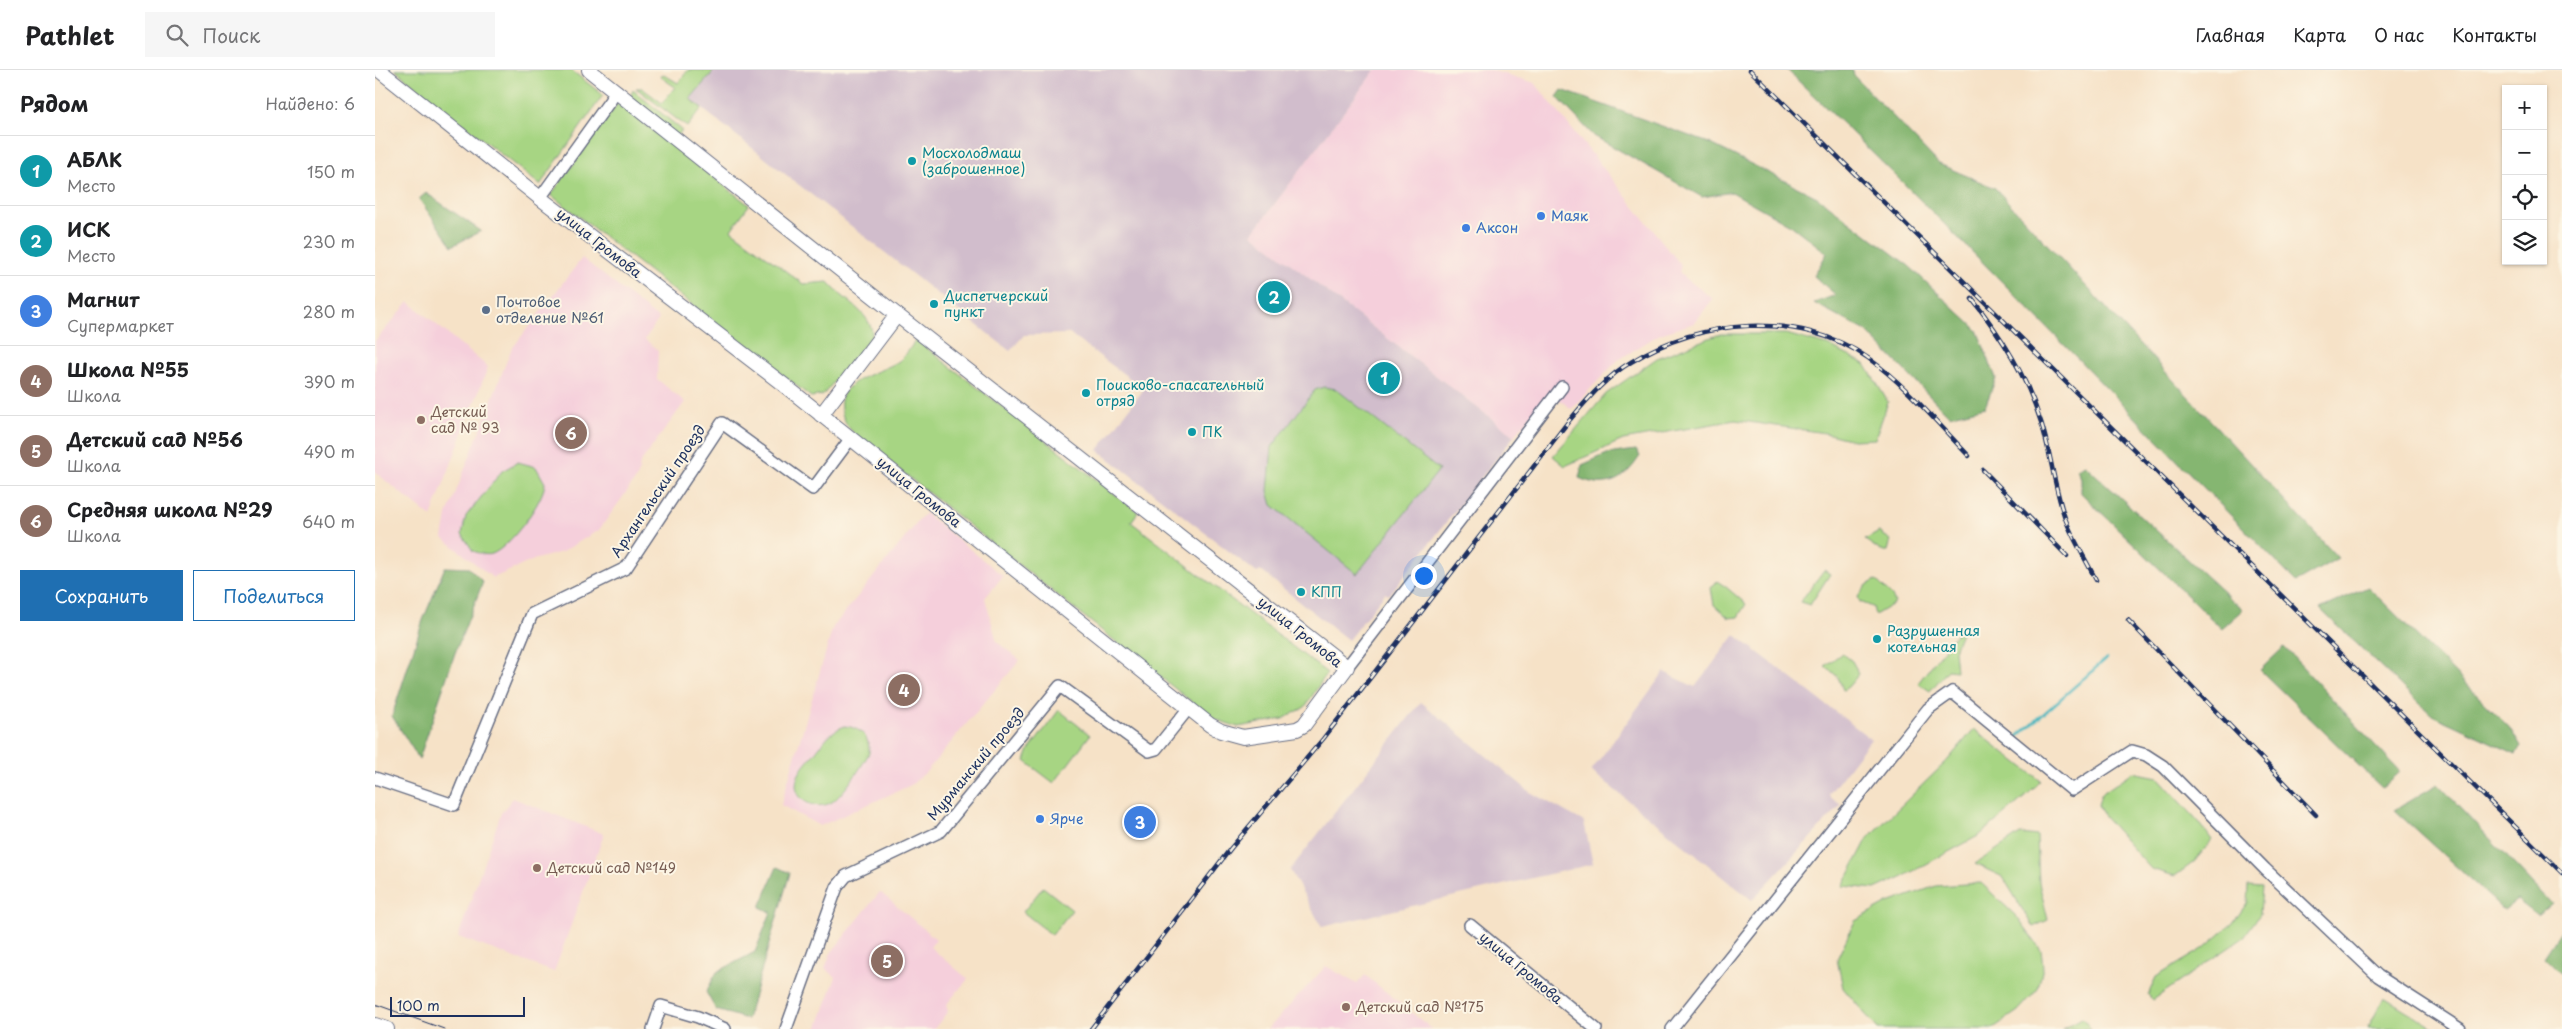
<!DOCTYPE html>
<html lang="ru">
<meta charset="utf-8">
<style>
body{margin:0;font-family:"Playpen Sans",sans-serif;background:#f6f6f6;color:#202124}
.controls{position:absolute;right:15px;top:15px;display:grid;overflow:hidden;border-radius:0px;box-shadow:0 1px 4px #0004}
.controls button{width:45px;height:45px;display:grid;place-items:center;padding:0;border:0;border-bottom:1px solid #e0e0e0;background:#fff;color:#202124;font:25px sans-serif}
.scale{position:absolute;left:15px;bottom:12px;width:135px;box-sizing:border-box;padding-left:5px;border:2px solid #1b2f5e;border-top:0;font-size:14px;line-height:18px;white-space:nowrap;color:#1b2f5e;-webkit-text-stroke:4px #fcf5e5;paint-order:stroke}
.you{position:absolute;left:1048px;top:505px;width:18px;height:18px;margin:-12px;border:4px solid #fff;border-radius:50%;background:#1a73e8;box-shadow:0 0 0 8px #1a73e833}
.badge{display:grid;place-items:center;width:32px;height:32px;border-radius:50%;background:#1f6fb2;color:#fff;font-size:16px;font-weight:700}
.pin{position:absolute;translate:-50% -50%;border:2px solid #fff;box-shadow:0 1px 5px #0006}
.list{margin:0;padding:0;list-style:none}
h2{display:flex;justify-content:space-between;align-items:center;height:65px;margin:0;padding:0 20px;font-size:21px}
h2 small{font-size:16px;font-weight:400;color:#757577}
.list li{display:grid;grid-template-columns:32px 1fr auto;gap:15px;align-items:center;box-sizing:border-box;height:70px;padding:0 20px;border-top:1px solid #e0e0e0}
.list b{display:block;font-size:19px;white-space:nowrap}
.list p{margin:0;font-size:16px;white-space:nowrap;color:#757577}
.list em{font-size:16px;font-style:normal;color:#757577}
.actions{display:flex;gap:10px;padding:15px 20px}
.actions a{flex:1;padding:11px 0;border:1px solid #1f6fb2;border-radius:0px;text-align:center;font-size:18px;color:#1f6fb2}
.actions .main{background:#1f6fb2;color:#fff}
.icon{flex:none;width:28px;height:28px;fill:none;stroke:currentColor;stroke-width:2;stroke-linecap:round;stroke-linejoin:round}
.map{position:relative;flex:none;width:2187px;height:959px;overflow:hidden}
header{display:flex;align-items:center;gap:30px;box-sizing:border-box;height:70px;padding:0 25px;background:#fff;border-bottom:1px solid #e0e0e0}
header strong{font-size:24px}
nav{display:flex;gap:28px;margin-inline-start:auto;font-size:18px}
.search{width:350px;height:45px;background:#f6f6f6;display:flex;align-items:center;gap:12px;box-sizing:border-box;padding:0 18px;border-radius:0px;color:#757577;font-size:19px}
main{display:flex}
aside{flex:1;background:#fff}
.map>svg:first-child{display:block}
.built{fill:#f5cfdb}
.industrial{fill:#d1bdcc}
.green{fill:#a7d583;stroke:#618270}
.forest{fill:#85b671;stroke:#507268}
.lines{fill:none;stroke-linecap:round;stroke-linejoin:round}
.stream{stroke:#48b7c0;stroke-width:2.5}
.minor-casing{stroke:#686e83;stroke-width:14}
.tertiary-casing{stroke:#686e83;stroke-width:16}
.minor{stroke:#fff;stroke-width:11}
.tertiary{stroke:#fff;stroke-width:14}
.tram{stroke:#1b2f5e;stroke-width:1}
.rail-casing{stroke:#1b2f5e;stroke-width:4.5}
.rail{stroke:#fcf5e5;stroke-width:2.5;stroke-dasharray:8;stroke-linecap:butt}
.culture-dot{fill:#0f9aa8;stroke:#fcf5e5;stroke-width:2}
.shop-dot{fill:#3f7fe0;stroke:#fcf5e5;stroke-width:2}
.service-dot{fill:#5c6f8a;stroke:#fcf5e5;stroke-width:2}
.education-dot{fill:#8d6e63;stroke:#fcf5e5;stroke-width:2}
.labels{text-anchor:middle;stroke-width:4;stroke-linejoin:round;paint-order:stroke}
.culture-label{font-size:14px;fill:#0d838f;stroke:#fcf5e5;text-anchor:start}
.shop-label{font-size:14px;fill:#366cbe;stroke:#fcf5e5;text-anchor:start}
.street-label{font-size:14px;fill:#1b2f5e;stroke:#fcf5e5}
.service-label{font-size:14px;fill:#4e5e75;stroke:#fcf5e5;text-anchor:start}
.education-label{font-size:14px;fill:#785e54;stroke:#fcf5e5;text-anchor:start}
</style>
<header>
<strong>Pathlet</strong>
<div class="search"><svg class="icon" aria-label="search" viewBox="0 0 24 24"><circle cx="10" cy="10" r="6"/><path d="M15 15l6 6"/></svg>Поиск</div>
<nav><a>Главная</a><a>Карта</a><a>О нас</a><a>Контакты</a></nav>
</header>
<main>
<aside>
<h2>Рядом<small>Найдено: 6</small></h2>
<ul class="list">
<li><span class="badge" style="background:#0f9aa8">1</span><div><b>АБЛК</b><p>Место</p></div><em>150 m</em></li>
<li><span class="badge" style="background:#0f9aa8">2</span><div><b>ИСК</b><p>Место</p></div><em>230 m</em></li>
<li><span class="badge" style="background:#3f7fe0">3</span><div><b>Магнит</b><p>Супермаркет</p></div><em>280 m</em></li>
<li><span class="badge" style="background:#8d6e63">4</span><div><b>Школа №55</b><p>Школа</p></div><em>390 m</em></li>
<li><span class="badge" style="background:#8d6e63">5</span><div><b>Детский сад №56</b><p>Школа</p></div><em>490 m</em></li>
<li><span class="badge" style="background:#8d6e63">6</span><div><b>Средняя школа №29</b><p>Школа</p></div><em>640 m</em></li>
</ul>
<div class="actions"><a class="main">Сохранить</a><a>Поделиться</a></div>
</aside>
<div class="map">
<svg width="2187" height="959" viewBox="0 0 2187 959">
<rect width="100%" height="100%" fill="#fcf5e5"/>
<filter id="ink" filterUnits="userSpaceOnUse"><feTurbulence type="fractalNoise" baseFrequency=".02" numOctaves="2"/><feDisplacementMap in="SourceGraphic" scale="10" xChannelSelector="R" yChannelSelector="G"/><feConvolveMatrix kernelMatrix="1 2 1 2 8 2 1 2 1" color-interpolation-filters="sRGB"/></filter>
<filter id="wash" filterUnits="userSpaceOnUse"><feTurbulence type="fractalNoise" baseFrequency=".0096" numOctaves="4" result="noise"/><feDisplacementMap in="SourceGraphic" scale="20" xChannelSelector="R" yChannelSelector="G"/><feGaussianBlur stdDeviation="1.12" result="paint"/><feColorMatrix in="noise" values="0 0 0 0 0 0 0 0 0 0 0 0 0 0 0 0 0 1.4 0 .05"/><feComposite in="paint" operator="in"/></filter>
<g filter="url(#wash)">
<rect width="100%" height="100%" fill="#f6e2c7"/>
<g class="built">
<path d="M1000,0H1116L1160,13L1306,195L1304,203L1338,229L1319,253L1285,264L1243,290L1196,339L1175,322L1139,366L877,164Z"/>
<path d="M207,188L284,249L270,269L283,281L282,309L310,332L265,393L263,406L224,460L187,482L161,489L118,508L68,468L72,445L136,280Z"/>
<path d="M34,232L113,297L56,447L0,402V271Z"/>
<path d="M550,443L628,506L610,528L622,572L645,590L551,702L536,715L445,756L406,735L458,557Z"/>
<path d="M138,728L229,764L179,902L83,867L126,743Z"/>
<path d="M505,822L561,869L555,877L593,909L571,935L573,941L559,959H442L461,907L450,898L456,883Z"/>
<path d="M951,896L982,914L990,905L1057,959H893Z"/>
</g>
<g class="industrial">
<path d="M340,0H1000L877,164L1139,366L1014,525L1010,523L973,570L885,500L882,503L723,380L769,319L695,264L649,265L635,281L315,29Z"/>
<path d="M1360,565L1496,669L1454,724L1455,727L1466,735L1377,830L1216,701L1289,602L1320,617Z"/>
<path d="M1046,632L1155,722L1209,752L1218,794L947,857L915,800Z"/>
</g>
<g class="green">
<path d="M20,0H196L228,25L165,115Z"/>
<path d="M313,0H336L338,2L315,29L327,38L312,57L261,18H267L287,33L300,17L286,7L288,4L303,13Z"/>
<path d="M258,20L307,60L302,67L255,27Z"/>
<path d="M243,33L374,135L356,160L428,214L453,212C465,228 499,244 497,266L448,325L436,327L176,125Z"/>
<path d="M1345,264H1411L1452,275L1490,294L1513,332L1500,369L1478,370L1450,363L1360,350L1248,370L1190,396L1178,386L1231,324L1282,288Z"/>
<path d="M541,270L763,442L756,452L952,603L930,637L908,649L863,657L837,648L511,389C501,381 476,364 471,353C449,311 501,306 524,291C531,286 536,276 541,270Z"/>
<path d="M949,317L961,319L1064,400L982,504L897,435L893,421L897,377L940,320Z"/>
<path d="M143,392L161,397L170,413C169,431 134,478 117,484C111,486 104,483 98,481L87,464L91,446L127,401Z"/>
<path d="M1504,462L1516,470L1513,481H1506L1490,470Z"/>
<path d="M1449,500L1455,504L1435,535L1425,532Z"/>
<path d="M1501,510L1517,526L1520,533L1500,545L1498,537L1485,532L1483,527L1492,515Z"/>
<path d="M1342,511L1351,517L1371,534L1363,547L1354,548L1339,535L1336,518Z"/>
<path d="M1585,559L1587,560L1579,580L1581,601L1573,600L1555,621L1543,613Z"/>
<path d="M1467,583L1477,591L1484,604L1473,617L1468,620L1463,607L1450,596Z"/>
<path d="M684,640L715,665L679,713L650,691L654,680Z"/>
<path d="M470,656C485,658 495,666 494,683C488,695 468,725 457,732C441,742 416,730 422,709C425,699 433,691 439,684C449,671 455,661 470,656Z"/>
<path d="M1599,659L1666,711L1652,725L1605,765L1531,805L1500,819L1468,816L1493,768L1572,691Z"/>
<path d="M1758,702L1783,707L1824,752L1837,770L1819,792L1800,806L1776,799L1729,746L1723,735L1726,724Z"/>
<path d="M1645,764L1662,766L1664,813L1673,850L1658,857L1628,807L1600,794Z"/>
<path d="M1606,813L1641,846L1666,880L1668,897L1663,919L1643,941L1617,959H1503L1468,918L1462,889L1480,851L1513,833L1561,816Z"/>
<path d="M1873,816L1887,817L1885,844L1868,868L1778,930L1773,925L1781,907L1828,879L1858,853L1872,833Z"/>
<path d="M668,817L697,840L677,865L648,842Z"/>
<path d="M2009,927L2061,959H1993Z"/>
<path d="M1707,948L1716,959H1687Z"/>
</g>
<g class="forest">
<path d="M1412,0H1478L1479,6L1564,94L1620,118L1963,488L1921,512C1752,340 1586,166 1412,0Z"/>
<path d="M1187,20L1334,73L1442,127L1534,196L1602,260L1621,308L1610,337L1574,346L1491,261L1439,233L1461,225L1439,206L1452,183L1417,156L1357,122L1327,127L1219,66L1182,27Z"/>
<path d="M51,123L106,161L77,176L44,129Z"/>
<path d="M1261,380L1265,386C1249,411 1232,420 1204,408L1207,395L1232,384Z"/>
<path d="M1710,395L1868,540L1847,559L1706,423V408L1702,399Z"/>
<path d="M70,497L94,498L108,512L80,583L44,689L17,646L48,550Z"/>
<path d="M1993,517L2134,657L2146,677L2141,684L2057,645L1945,539Z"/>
<path d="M1909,577L2025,702L2007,718L1885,600Z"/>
<path d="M2063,714L2177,834L2163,846L2142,830L2129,840L2019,740Z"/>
<path d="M402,797L415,803L372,949L341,940L331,922L342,902L380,882L396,842L385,837Z"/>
<path d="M2187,860V905L2169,887Z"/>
</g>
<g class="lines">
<path class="stream" d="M1641,668L1732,588"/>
</g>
</g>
<g filter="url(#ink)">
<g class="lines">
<g class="minor-casing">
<g id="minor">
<path d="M165,128L242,21"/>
<path d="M972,597L1187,317"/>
<path d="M0,708L79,735L157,544L251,498L347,353L438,419L476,368"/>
<path d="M1095,855L1221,959"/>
<path d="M278,959L286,936L323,947L350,959"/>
<path d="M411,959L462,817L471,806L566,761L685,616L774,681L781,679L813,639"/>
<path d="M1297,959L1553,639L1577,622L1697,720L1757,681L1771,685L1788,696L1890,799L2003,906L2085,959"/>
</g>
</g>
<g class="tertiary-casing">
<g id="tertiary">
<path d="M4,0L165,128L409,315L835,655L846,661L868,667L922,659L929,655L972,597L522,245L214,0"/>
<path d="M446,345L522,245"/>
<path d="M0,955L12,959"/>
</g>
</g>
<use href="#minor" class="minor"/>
<use href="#tertiary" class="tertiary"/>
<path class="tram" d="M0,934L69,959"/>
<g class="rail-casing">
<g id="rail">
<path d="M1375,0L2187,803"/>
<path d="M1597,229C1627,267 1651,305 1666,352C1676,383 1679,417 1690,448C1698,469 1711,490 1721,510"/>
<path d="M1608,400L1692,486"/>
<path d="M1753,550L1941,745"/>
<path d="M716,959L856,778L948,669L1193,352C1212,330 1231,307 1256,292C1324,249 1425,240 1493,288C1531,315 1562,353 1594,386"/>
</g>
</g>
<use href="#rail" class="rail"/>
</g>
</g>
<g class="culture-dot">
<circle cx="537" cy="91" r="5"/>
<circle cx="559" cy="234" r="5"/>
<circle cx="711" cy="323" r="5"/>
<circle cx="817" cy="362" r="5"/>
<circle cx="926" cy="522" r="5"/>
<circle cx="1502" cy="569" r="5"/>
</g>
<g class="shop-dot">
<circle cx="1166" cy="146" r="5"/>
<circle cx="1091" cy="158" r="5"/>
<circle cx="665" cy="749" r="5"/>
</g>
<circle class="service-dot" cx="111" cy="240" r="5"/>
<g class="education-dot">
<circle cx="46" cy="350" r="5"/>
<circle cx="162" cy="798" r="5"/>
<circle cx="971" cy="937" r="5"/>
</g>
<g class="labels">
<g class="culture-label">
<text x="547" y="88">Мосхолодмаш<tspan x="547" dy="16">(заброшенное)</tspan></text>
<text x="569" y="231">Диспетчерский<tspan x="569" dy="16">пункт</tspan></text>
<text x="721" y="320">Поисково-спасательный<tspan x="721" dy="16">отряд</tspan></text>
<text x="827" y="367">ПК</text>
<text x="936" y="527">КПП</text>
<text x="1512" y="566">Разрушенная<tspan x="1512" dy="16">котельная</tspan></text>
</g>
<g class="shop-label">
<text x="1176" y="151">Маяк</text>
<text x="1101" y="163">Аксон</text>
<text x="675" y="754">Ярче</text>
</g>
<g class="street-label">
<text transform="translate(224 173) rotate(38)" y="5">улица Громова</text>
<text transform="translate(283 421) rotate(-56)" y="5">Архангельский проезд</text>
<text transform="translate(544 422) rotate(39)" y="5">улица Громова</text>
<text transform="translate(925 562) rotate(39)" y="5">улица Громова</text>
<text transform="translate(601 694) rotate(-50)" y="5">Мурманский проезд</text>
<text transform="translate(1146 898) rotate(40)" y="5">улица Громова</text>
</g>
<g class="service-label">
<text x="121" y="237">Почтовое<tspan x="121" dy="16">отделение №61</tspan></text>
</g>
<g class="education-label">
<text x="56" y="347">Детский<tspan x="56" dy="16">сад № 93</tspan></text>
<text x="172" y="803">Детский сад №149</text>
<text x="981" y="942">Детский сад №175</text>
</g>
</g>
</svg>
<div class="controls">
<button>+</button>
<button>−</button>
<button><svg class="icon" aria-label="locate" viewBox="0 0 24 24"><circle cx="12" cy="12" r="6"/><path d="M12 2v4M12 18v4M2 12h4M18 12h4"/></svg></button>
<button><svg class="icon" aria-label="layers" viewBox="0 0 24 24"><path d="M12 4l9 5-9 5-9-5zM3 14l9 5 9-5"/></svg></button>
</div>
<div class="scale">100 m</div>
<div class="you"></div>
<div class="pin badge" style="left:1009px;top:308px;background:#0f9aa8">1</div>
<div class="pin badge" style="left:899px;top:227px;background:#0f9aa8">2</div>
<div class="pin badge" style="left:765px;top:752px;background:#3f7fe0">3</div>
<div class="pin badge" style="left:529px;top:620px;background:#8d6e63">4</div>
<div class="pin badge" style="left:512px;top:891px;background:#8d6e63">5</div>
<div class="pin badge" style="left:196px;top:363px;background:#8d6e63">6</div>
</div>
</main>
